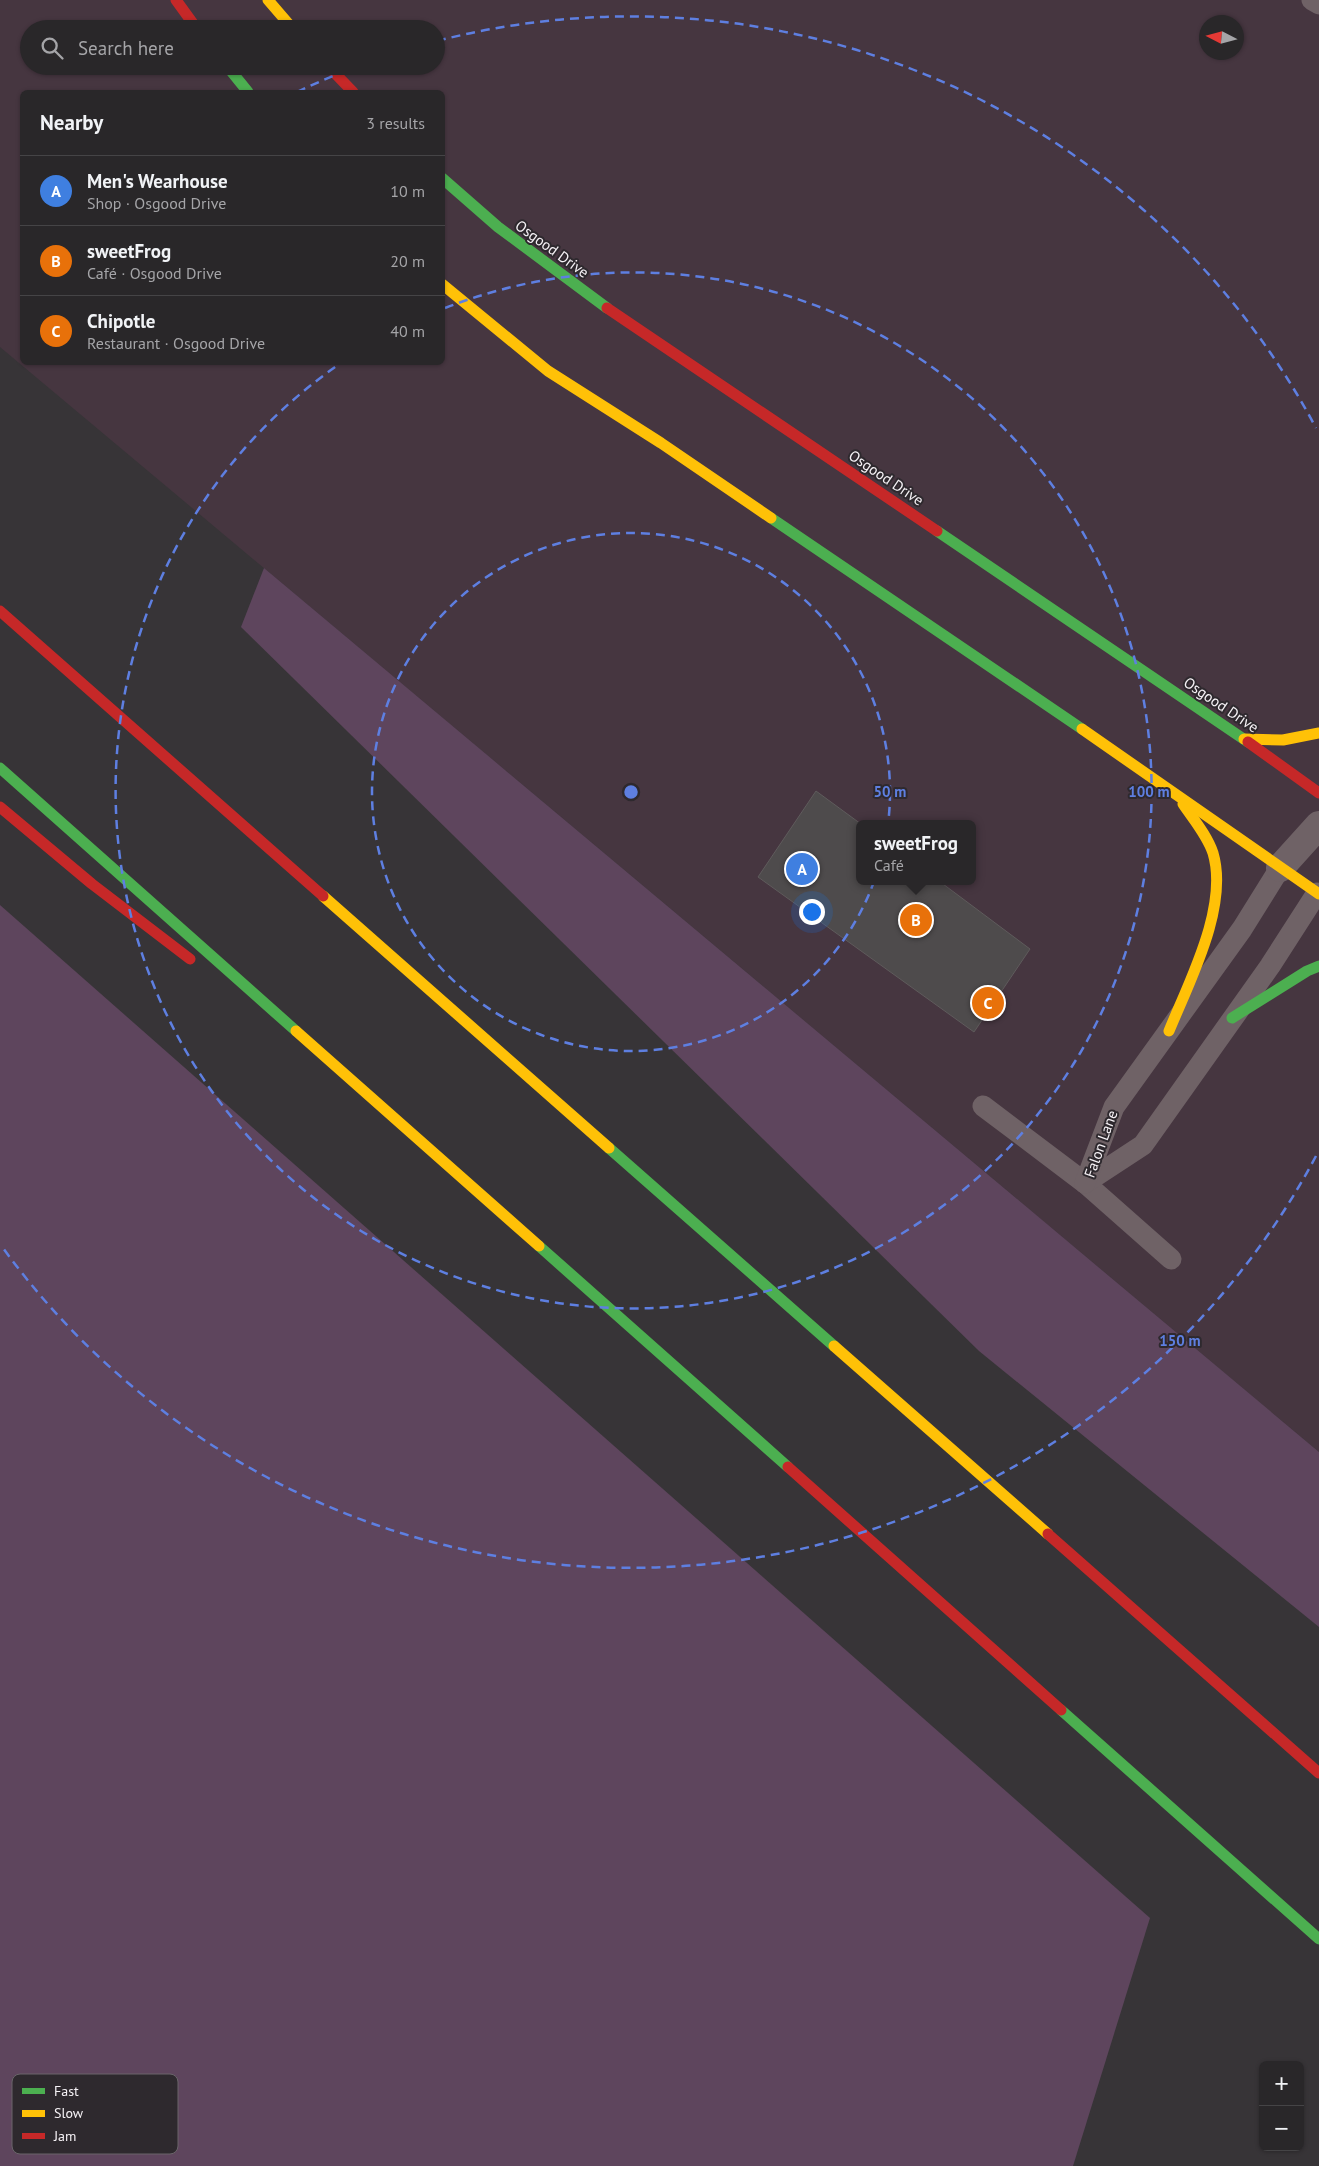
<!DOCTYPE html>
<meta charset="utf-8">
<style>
body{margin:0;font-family:"PT Sans",sans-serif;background:#353335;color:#f1f3f6}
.controls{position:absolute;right:15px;bottom:15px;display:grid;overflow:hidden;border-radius:8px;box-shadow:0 1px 4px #0004}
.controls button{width:45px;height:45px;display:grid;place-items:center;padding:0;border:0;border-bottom:1px solid #454446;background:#292729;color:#f1f3f6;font:25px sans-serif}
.compass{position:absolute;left:1199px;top:15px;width:45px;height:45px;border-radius:50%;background:#292729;box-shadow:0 1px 4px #0004;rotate:276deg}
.you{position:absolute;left:811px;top:911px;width:18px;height:18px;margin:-12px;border:4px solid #fff;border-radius:50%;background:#1a73e8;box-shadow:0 0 0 8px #1a73e833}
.badge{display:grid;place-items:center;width:32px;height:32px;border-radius:50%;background:#95b2f1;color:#fff;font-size:16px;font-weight:700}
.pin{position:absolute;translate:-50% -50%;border:2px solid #fff;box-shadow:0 1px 5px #0006}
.popup{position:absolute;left:856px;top:820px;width:120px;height:65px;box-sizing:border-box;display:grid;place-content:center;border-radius:8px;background:#292729;filter:drop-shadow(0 1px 4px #0005);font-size:16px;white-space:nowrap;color:#a5a5a8}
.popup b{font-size:19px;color:#f1f3f6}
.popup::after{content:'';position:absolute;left:50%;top:100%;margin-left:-10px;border:10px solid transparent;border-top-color:#292729}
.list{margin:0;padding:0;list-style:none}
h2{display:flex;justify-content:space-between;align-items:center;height:65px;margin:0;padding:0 20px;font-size:21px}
h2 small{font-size:16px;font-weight:400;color:#a5a5a8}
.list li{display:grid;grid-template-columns:32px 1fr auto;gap:15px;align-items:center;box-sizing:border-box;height:70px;padding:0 20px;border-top:1px solid #454446}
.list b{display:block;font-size:19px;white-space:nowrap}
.list p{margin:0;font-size:16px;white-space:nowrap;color:#a5a5a8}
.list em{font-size:16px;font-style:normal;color:#a5a5a8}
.icon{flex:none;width:28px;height:28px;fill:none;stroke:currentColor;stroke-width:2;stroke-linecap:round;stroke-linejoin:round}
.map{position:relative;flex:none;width:1319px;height:2166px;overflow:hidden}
.search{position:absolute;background:#292729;box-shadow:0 1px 4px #0004;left:20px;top:20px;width:425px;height:55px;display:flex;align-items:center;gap:12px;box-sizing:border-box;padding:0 18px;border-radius:28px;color:#a5a5a8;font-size:19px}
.panel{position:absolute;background:#292729;box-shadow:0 1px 4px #0004;left:20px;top:90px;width:425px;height:275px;border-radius:8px}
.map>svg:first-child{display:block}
.commercial{fill:#463640;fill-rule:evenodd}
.green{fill:#5e455d}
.building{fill:#4e4b4c;stroke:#5f5b5c}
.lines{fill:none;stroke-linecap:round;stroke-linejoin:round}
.lane{stroke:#6f6266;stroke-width:21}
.street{stroke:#6f6266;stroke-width:28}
.fast{stroke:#4caf50;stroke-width:11}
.slow{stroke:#ffc107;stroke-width:11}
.jam{stroke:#c62828;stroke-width:11}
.ring{fill:none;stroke:#5e7fe1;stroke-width:2.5;stroke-dasharray:9 6}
.labels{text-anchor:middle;stroke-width:4;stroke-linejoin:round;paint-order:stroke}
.street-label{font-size:15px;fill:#f6f2f6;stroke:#2e292e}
.key{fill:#2e292e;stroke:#6a656a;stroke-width:1}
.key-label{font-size:14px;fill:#f6f2f6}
.centre{fill:#5e7fe1;stroke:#2e292e;stroke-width:2.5}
.ring-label{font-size:15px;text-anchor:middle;font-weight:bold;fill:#5e7fe1;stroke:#2e292e;stroke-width:4;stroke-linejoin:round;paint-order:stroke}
</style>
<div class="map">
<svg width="1319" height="2166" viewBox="0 0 1319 2166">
<rect width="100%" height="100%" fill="#373437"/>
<path class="commercial" d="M0,0H1319V1452L0,347ZM1206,22H1236V52H1206ZM29,29H436V66H29ZM22,92H442V362H22ZM860,824H972V881H860Z"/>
<g class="green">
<path d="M264,568L1319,1452V1627L979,1351L241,627Z"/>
<path d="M0,905L1150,1918L1073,2166H0Z"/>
</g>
<path class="building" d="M816,791L861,824L860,881H939L1030,949L974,1032L758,877Z"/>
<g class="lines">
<g class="lane">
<path d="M1312,0L1319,4"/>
<path d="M983,1106L1085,1183L1171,1259"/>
<path d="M1085,1183L1143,1145L1270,966L1317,893"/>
<path d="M1085,1183L1114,1107L1242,929L1280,868"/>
</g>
<path class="street" d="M1280,868L1319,825"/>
<g class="fast">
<path d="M227,66L248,92"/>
<path d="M442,178L498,227L607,308"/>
<path d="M771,518L1082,729"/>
<path d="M937,531L1248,742"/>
<path d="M0,768L296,1031"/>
<path d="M1232,1018L1307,971L1319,966"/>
<path d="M609,1148L834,1346"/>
<path d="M539,1246L788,1467"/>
<path d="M1061,1710L1319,1939"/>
</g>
<g class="slow">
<path d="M268,0L293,29"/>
<path d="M442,284L548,371L661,443L771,518"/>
<path d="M1082,729L1319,894"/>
<path d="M1244,739L1283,740L1319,733"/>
<path d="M323,896L609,1148"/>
<path d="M296,1031L539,1246"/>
<path d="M1169,1031C1189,982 1229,907 1213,853C1207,835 1193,819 1183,804"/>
<path d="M834,1346L1048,1534"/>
</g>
<g class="jam">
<path d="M176,0L197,29"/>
<path d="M328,66L353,92"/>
<path d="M607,308L937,531"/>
<path d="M0,611L323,896"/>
<path d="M1248,742L1319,793"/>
<path d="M0,807L92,884L190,959"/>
<path d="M788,1467L1061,1710"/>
<path d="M1048,1534L1319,1773"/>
</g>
</g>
<g class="ring">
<circle cx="631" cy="792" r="259"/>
<path d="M445 308A518 518 0 1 1 341 363"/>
<path d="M1316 1156A776 776 0 0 1 3 1248M297 92A776 776 0 0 1 353 68M437 41A776 776 0 0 1 1316 428"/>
</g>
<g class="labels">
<g class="street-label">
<text transform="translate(552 249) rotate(36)" y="5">Osgood Drive</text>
<text transform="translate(886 478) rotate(34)" y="5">Osgood Drive</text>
<text transform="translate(1221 705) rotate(34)" y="5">Osgood Drive</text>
<text transform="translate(1101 1144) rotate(-70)" y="5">Falon Lane</text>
</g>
</g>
<rect x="12" y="2074" width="166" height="80" rx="8" class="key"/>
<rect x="22" y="2088" width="23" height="6" fill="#4caf50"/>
<rect x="22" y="2110" width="23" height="7" fill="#ffc107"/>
<rect x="22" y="2133" width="23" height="6" fill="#c62828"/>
<g class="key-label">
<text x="54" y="2096">Fast</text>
<text x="54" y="2118">Slow</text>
<text x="54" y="2141">Jam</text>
</g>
<circle cx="631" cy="792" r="8" class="centre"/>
<g class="ring-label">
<text x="890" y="797">50 m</text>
<text x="1149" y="797">100 m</text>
<text x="1180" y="1346">150 m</text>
</g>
</svg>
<div class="controls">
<button>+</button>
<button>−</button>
</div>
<svg class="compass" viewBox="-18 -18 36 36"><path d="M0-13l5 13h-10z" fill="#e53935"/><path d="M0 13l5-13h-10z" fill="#a5a5a8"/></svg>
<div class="you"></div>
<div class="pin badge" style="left:802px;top:869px;background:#3f7fe0">A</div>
<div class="pin badge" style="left:916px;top:920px;background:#e8710a">B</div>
<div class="popup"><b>sweetFrog</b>Café</div>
<div class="pin badge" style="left:988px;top:1003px;background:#e8710a">C</div>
<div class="search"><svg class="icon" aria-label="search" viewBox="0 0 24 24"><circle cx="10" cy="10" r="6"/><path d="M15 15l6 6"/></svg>Search here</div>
<section class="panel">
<h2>Nearby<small>3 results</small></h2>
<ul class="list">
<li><span class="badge" style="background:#3f7fe0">A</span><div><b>Men's Wearhouse</b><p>Shop · Osgood Drive</p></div><em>10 m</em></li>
<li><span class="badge" style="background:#e8710a">B</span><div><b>sweetFrog</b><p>Café · Osgood Drive</p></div><em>20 m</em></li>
<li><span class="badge" style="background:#e8710a">C</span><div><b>Chipotle</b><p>Restaurant · Osgood Drive</p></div><em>40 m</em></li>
</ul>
</section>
</div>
